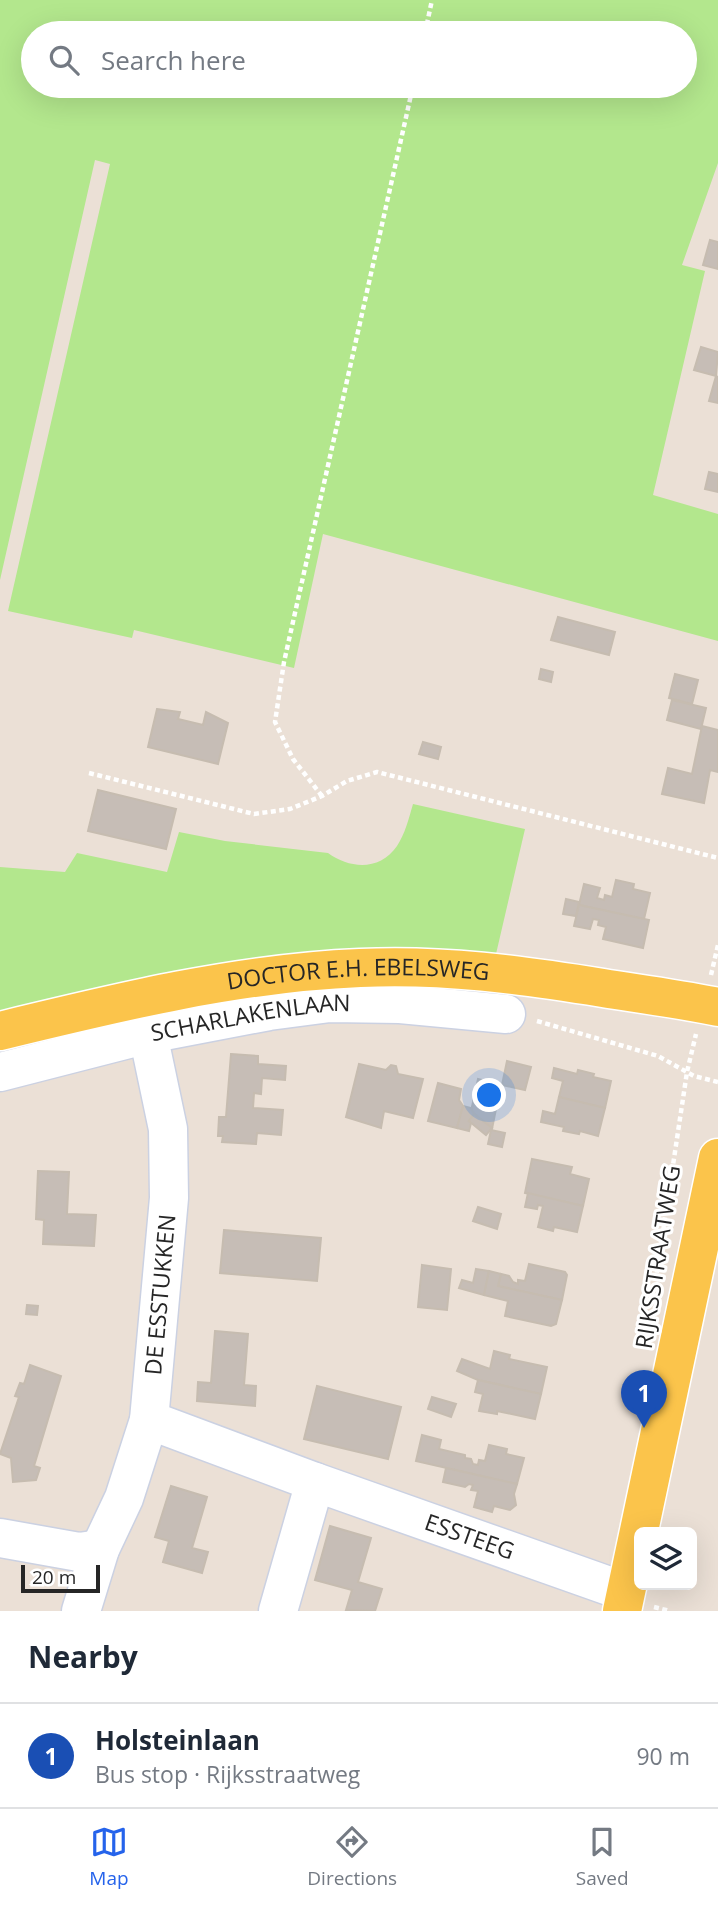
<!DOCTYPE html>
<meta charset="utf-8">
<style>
body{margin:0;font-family:"Open Sans",sans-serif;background:#f2f2f3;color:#1f2937}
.controls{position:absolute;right:21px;bottom:21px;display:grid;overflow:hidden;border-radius:10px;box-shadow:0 7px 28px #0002}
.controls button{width:63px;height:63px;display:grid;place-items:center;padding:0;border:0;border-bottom:2px solid #e0e1e3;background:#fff;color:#1f2937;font:35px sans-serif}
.scale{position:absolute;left:21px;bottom:18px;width:79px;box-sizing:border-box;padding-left:7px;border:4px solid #262626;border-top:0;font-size:19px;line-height:24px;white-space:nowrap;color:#262626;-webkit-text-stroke:5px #fff;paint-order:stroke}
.you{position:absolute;left:490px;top:1096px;width:24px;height:24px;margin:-18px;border:5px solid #fff;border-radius:50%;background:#1a73e8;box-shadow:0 0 0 10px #1a73e833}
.badge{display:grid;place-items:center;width:46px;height:46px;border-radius:50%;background:#2563eb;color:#fff;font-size:23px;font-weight:700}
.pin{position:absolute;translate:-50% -58px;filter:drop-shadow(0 2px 4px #0008)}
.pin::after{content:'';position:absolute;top:37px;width:24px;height:21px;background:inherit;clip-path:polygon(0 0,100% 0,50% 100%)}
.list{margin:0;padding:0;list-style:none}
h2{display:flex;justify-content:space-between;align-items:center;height:91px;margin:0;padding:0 28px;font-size:30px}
h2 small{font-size:23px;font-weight:400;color:#747a83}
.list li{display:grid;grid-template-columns:46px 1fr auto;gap:21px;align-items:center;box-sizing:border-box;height:105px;padding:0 28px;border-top:2px solid #e0e1e3}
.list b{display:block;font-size:26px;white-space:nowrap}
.list p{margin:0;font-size:23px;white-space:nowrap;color:#747a83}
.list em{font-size:23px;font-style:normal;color:#747a83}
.icon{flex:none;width:38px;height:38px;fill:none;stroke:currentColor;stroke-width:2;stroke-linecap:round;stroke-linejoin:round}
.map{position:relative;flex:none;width:718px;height:1611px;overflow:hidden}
.search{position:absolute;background:#fff;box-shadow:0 7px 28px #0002;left:21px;right:21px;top:21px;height:77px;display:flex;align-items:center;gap:18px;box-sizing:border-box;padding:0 24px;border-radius:38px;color:#747a83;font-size:26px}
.sheet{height:196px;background:#fff}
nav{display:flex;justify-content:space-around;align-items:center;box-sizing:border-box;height:98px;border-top:2px solid #e0e1e3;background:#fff;font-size:19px;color:#747a83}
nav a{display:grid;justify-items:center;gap:4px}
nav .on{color:#2563eb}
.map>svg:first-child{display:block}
.green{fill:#b3e78d;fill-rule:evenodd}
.building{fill:#c6bdb6;stroke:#c6bcb0;stroke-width:2}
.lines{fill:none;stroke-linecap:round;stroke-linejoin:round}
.minor-casing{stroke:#cbd1e2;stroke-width:41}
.major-casing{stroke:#fff;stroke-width:41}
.path{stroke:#fff;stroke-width:4.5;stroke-dasharray:5 3.5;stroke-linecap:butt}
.minor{stroke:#fff;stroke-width:38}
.major{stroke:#fbc44b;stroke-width:38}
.labels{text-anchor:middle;stroke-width:6;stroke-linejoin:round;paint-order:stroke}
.street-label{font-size:23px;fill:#262626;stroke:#fff}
</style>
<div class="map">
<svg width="718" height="1611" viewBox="0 0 718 1611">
<rect width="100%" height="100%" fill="#ebe0d6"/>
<g class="green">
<path d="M0,0H718V163L682,265L705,271L653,495L718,514V641L323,534L294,668L134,630L132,638L8,611L110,164L95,160L0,580ZM33,33H685V86H33Z"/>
<path d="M413,804L525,829L496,954L0,1015V867L65,872L77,853L167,872L179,832L225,841L328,853C350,869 380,871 397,846C405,834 409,818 413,804Z"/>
</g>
<g class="building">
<path d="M710,240L718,242V269L703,265Z"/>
<path d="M701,347L718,352L716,376L694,370Z"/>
<path d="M716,376L718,377V403L709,401Z"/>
<path d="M709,472L718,474V492L705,489Z"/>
<path d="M558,617L615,632L609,655L551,640Z"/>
<path d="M541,669L553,672L551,682L539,679Z"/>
<path d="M675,674L698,680L692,704L669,698Z"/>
<path d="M672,700L706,708L701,729L667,720Z"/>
<path d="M157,709L180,712L178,719L203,725L206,712L228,723L218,764L148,747Z"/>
<path d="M702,726L718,730V772L710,770L704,803L662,794L668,768L692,774Z"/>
<path d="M423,742L441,747L438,759L419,754Z"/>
<path d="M98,790L176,809L166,849L88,831Z"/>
<path d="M616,880L634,884L633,889L650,893L644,919L579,905L584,884L600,888L597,898L604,900L605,895L612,897Z"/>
<path d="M566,899L579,902L576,916L563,914Z"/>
<path d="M579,905L649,920L643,948L603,939L606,927L598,925L599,920L593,919L590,929L574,926Z"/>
<path d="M231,1054L258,1056V1064L286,1066L285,1080L262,1078L261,1094L254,1093L253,1108L283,1110L281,1135L257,1133L256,1144L222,1142L223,1136H218L219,1117H226Z"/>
<path d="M507,1061L531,1067L525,1090L502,1085Z"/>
<path d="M359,1064L386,1070L391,1065L396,1066L398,1074L423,1079L413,1118L384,1111L381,1128L346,1117Z"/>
<path d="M554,1068L577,1074L578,1070L594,1074L593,1077L611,1081L605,1108L559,1097L563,1081L552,1078Z"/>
<path d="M478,1079L502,1085L497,1104L474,1098Z"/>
<path d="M438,1083L461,1089L459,1100L463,1106L457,1128L428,1121Z"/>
<path d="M559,1097L605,1108L598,1136L580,1131L579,1134L563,1131L564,1127L541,1122L543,1111L555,1114Z"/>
<path d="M474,1098L497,1104L492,1129L471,1111Z"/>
<path d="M463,1106L471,1108L474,1114L469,1121L471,1123L469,1131L457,1128Z"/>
<path d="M474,1114L492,1128L486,1135L469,1121Z"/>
<path d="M491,1130L505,1133L502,1147L488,1144Z"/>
<path d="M532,1159L572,1167L570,1174L589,1179L583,1206L525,1193Z"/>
<path d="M38,1171L69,1172L67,1214L96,1215L94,1246L43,1244L44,1220L36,1219Z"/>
<path d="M528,1193L583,1206L577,1232L554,1227L553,1231L538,1227L543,1206L538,1205L537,1209L525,1207Z"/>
<path d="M478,1207L501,1214L497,1229L473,1221Z"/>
<path d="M224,1230L321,1238L317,1281L220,1273Z"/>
<path d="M529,1264L565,1272L567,1275L562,1300L498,1286L501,1274L509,1276L513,1282L518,1284V1280L525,1281Z"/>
<path d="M422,1265L451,1269L447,1310L418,1307Z"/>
<path d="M476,1269L489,1271L484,1295L459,1288L462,1280L473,1283Z"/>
<path d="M489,1271L501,1274L498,1286L562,1300L556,1324L551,1326L505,1316L508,1301L484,1295Z"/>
<path d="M27,1305L38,1306L37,1315L26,1314Z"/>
<path d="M215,1331L248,1334L244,1385L256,1386L255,1406L197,1401L198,1382L211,1383Z"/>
<path d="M494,1351L510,1355L509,1359L547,1367L541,1394L478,1380L457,1371L462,1359L490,1369Z"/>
<path d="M30,1365L61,1376L34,1466L40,1468L36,1480L13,1482L11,1458L0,1454L19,1397L15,1396L20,1383L24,1384Z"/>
<path d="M478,1380L541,1394L535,1419L497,1411V1414L479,1411L483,1394L475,1392Z"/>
<path d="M317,1386L401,1407L388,1459L304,1439Z"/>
<path d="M432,1397L456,1404L451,1417L428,1409Z"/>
<path d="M422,1435L441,1440L439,1449L465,1455V1458L471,1459L473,1464L478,1465L479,1460L485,1461L489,1445L507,1449L506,1454L524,1458L517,1484L416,1461Z"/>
<path d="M446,1468L517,1484L514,1494L516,1505L510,1510L494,1506L492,1512L474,1507L478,1491L471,1490L473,1485L469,1484L465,1487L443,1482Z"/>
<path d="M171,1486L207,1497L192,1548L208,1552L202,1573L163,1562L169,1541L155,1537Z"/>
<path d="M330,1526L371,1538L358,1582L382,1589L375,1611L346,1610L352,1590L315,1580Z"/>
</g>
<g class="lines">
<g class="minor-casing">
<g id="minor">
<path id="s1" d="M0,1072L148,1034L269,1011L330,1003L400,1004L506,1014"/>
<path d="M149,1420L315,1482L278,1611"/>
<path id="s2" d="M315,1482L626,1592"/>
<path d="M0,1538L79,1552L100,1549"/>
<path id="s3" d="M81,1611L100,1549L124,1498L149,1420L169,1198L168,1129L148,1034"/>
</g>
</g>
<g class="major-casing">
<g id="major">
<path id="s4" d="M0,1031C119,1002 238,973 360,968C444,964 521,975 603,988C641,994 680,999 718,1007"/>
<path d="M622,1611L718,1158"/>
</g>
</g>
<g class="path">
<path d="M425,33L432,0"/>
<path d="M89,773L254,814L290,809L322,796L347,781L377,772L718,858"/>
<path d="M322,796L293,759L275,722L284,662L413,86"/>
<path d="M711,975L718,945"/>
<path d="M537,1021L658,1056L694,1076L718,1082"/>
<path d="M653,1298L687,1072L696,1034"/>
<path d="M654,1607L670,1611"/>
</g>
<use href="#minor" class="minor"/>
<use href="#major" class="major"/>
</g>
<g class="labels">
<g class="street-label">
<text dy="8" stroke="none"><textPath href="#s4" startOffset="364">DOCTOR E.H. EBELSWEG</textPath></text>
<text dy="8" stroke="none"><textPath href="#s1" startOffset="257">SCHARLAKENLAAN</textPath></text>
<text transform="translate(658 1257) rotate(-81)" y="8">RIJKSSTRAATWEG</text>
<text dy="8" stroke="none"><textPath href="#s3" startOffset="329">DE ESSTUKKEN</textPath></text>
<text dy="8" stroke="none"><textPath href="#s2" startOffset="164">ESSTEEG</textPath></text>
</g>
</g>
</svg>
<div class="controls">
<button><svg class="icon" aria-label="layers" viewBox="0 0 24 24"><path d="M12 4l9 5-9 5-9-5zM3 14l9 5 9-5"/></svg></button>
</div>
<div class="scale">20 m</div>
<div class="you"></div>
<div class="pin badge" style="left:644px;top:1428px;background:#1a4fb4">1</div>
<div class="search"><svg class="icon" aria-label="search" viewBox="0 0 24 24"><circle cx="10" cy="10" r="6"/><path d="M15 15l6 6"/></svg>Search here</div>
</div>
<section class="sheet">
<h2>Nearby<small></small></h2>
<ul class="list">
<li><span class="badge" style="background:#1a4fb4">1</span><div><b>Holsteinlaan</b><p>Bus stop · Rijksstraatweg</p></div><em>90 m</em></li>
</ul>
</section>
<nav>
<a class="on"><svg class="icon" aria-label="map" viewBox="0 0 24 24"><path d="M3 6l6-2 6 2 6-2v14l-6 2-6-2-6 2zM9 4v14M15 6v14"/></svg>Map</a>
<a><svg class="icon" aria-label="directions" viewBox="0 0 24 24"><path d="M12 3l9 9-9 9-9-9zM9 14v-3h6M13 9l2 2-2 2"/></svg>Directions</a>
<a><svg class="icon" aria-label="saved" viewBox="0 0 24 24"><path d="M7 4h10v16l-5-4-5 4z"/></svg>Saved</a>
</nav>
